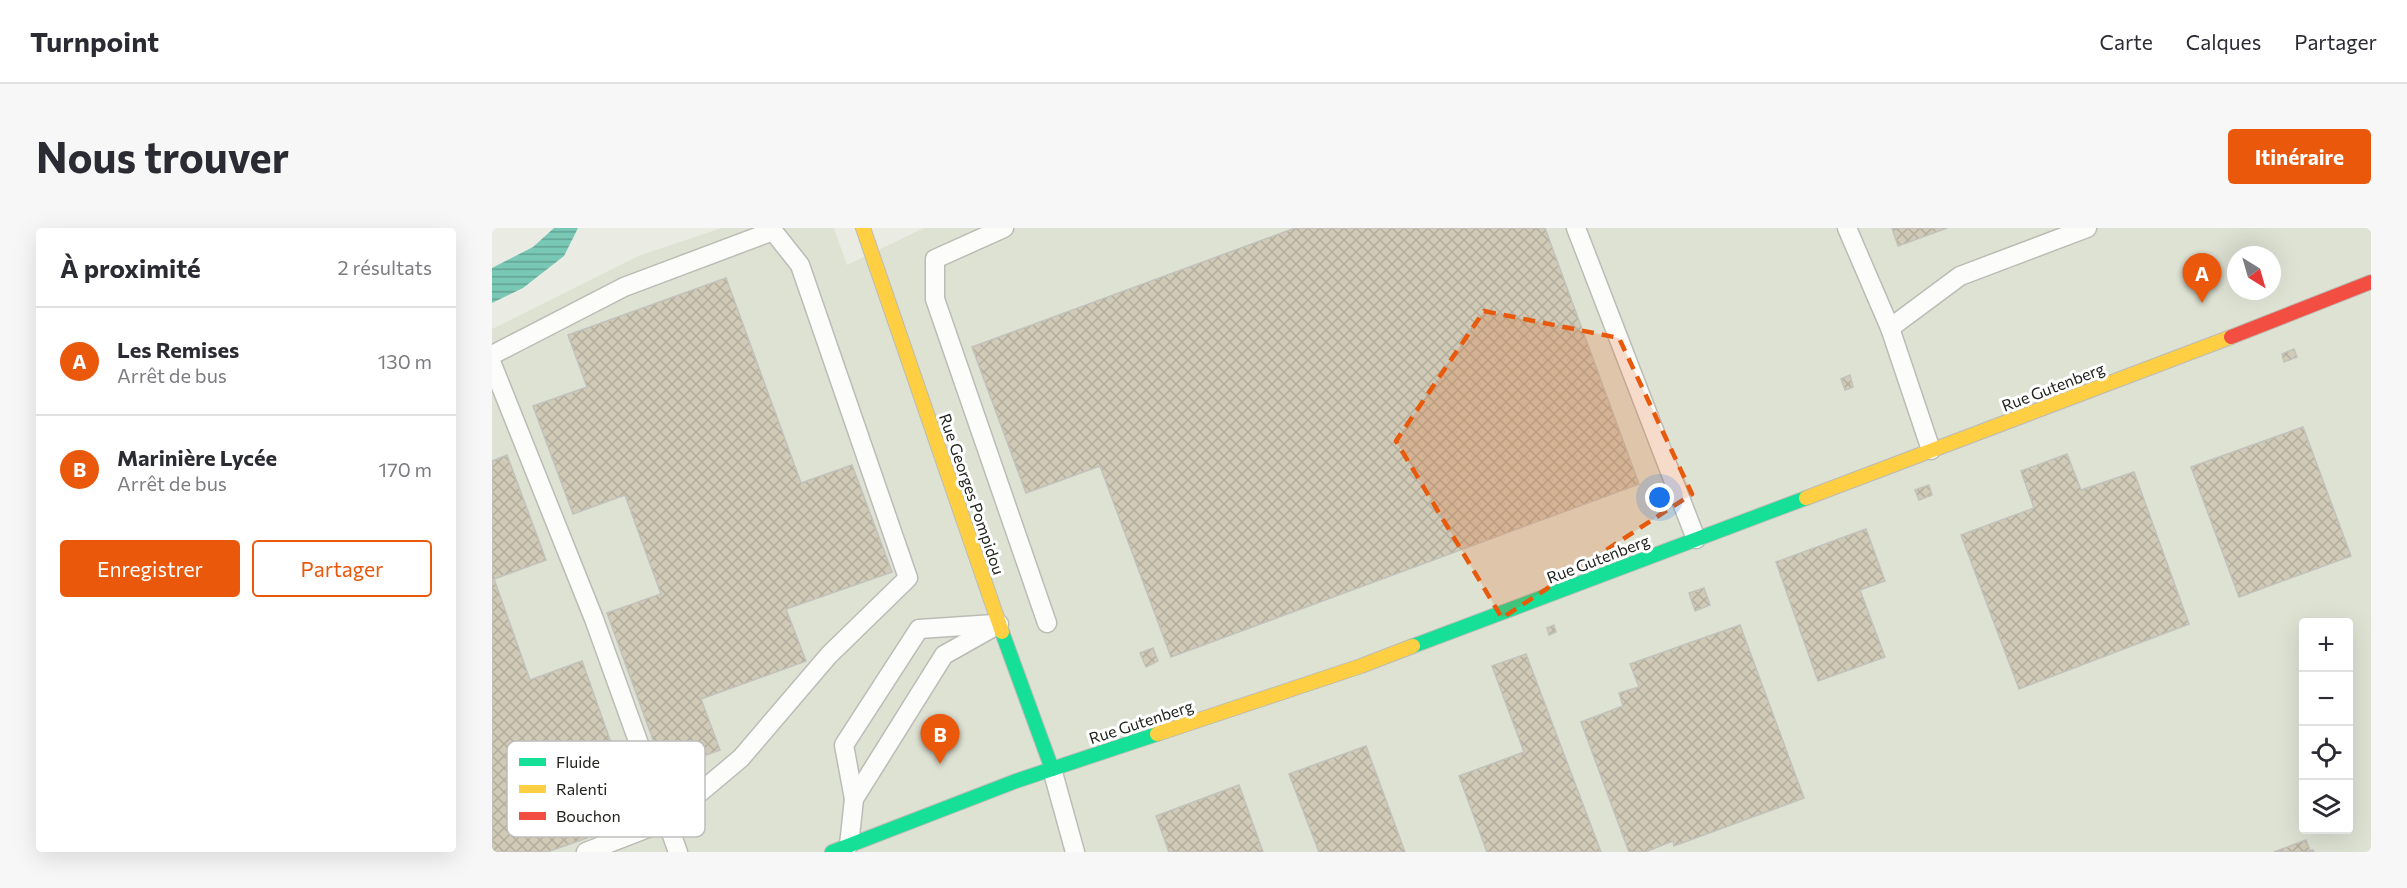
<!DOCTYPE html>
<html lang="fr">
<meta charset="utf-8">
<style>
body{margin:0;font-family:Commissioner,sans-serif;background:#f7f7f7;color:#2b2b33}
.controls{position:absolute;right:18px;bottom:18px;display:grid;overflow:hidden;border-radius:6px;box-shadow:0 6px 24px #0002}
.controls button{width:54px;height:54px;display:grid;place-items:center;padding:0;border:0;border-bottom:2px solid #e1e1e2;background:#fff;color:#2b2b33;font:30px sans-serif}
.compass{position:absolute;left:1735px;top:18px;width:54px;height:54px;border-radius:50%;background:#fff;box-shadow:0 6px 24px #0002;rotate:143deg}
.you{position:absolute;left:1168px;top:270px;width:21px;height:21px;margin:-15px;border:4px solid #fff;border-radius:50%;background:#1a73e8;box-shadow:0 0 0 9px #1a73e833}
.badge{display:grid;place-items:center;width:39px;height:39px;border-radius:50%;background:#ea580c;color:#fff;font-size:20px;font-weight:700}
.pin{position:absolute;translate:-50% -50px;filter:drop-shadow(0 2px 3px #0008)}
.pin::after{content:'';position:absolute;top:32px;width:21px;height:18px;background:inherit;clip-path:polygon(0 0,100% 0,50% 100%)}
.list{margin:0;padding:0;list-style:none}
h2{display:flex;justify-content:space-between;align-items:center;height:78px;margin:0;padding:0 24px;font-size:26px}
h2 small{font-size:20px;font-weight:400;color:#7c7c81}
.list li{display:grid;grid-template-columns:39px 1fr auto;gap:18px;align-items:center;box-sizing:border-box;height:108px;padding:0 24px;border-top:2px solid #e1e1e2}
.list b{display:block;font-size:22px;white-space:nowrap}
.list p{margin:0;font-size:20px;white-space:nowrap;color:#7c7c81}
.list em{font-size:20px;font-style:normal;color:#7c7c81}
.actions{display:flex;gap:12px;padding:18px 24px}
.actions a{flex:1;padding:14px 0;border:2px solid #ea580c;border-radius:6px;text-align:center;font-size:21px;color:#ea580c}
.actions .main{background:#ea580c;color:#fff}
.icon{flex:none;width:33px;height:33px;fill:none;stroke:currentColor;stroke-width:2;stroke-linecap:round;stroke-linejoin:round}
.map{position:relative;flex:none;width:1879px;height:624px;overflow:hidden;border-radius:6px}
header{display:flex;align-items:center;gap:36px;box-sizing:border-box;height:84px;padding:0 30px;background:#fff;border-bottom:2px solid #e1e1e2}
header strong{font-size:28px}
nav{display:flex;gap:33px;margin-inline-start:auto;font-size:21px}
.intro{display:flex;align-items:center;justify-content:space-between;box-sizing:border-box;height:144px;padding:0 36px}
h1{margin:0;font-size:42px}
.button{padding:15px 27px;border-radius:6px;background:#ea580c;color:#fff;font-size:21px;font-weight:700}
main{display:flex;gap:36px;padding:0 36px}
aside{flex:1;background:#fff;border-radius:6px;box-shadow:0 6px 24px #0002}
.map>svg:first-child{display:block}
.built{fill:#dee2d3;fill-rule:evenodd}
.water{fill:url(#water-rules)}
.building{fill:url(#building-cross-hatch);stroke:#c2c2bc;stroke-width:1.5}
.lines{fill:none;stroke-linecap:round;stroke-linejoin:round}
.lane-casing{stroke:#bbbcb6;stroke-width:21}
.fast-casing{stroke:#bbbcb6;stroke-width:16}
.slow-casing{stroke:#bbbcb6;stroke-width:16}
.jam-casing{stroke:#bbbcb6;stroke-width:16}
.lane{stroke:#fcfcfb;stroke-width:18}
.fast{stroke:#16e098;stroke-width:14}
.slow{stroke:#ffcf43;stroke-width:14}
.jam{stroke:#f24e42;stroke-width:14}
.marked{fill:#e8590c;fill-opacity:0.2;stroke:#e8590c;stroke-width:4.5;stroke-dasharray:12 8;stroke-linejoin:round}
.labels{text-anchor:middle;stroke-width:6;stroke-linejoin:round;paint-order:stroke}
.street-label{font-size:16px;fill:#21231e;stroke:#fff}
.key{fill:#fff;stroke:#bcbdbc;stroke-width:1.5}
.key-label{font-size:16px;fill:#21231e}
</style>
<header>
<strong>Turnpoint</strong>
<nav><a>Carte</a><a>Calques</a><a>Partager</a></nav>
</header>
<div class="intro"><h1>Nous trouver</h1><a class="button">Itinéraire</a></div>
<main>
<aside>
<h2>À proximité<small>2 résultats</small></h2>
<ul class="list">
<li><span class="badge">A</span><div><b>Les Remises</b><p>Arrêt de bus</p></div><em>130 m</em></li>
<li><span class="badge">B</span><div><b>Marinière Lycée</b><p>Arrêt de bus</p></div><em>170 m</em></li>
</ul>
<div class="actions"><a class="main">Enregistrer</a><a>Partager</a></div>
</aside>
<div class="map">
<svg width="1879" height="624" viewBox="0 0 1879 624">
<defs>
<pattern id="water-rules" width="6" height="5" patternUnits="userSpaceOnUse" patternTransform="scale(1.5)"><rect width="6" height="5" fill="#79c8b6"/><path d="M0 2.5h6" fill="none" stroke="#63a293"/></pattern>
<pattern id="building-cross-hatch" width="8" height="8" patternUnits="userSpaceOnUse" patternTransform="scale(1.5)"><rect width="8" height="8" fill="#d0cab7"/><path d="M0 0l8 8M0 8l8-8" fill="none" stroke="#b2ad9d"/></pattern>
</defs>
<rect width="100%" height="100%" fill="#eaece4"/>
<path class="built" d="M230,0H342L355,37L432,0H1879V624H0V101L146,28ZM1744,27H1780V63H1744ZM1812,394H1856V602H1812Z"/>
<path class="water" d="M62,0H86L72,28L31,60L0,75V40L41,19Z"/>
<g class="building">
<path d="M803,0H1053L1147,256L679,429L608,238L534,265L480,119Z"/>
<path d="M1400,0H1455L1406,18Z"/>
<path d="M234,50L309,255L360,237L400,344L294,381L314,433L209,471L228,522L172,542L115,385L169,366L133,267L81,286L41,178L95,159L76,107Z"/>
<path d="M1802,121L1805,129L1792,134L1790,126Z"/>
<path d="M1358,147L1361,159L1353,162L1349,151Z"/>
<path d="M1811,199L1859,328L1747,369L1699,239Z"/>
<path d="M1575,226L1589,262L1642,244L1697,396L1527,461L1469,307L1542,280L1529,243Z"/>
<path d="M15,227L54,332L2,351L38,452L90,433L128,540L76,558L95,610L55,624H0V233Z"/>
<path d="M1437,257L1440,267L1427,272L1423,262Z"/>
<path d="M1374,301L1393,353L1368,362L1393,429L1326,453L1284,334Z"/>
<path d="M1212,360L1218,377L1203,383L1197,365Z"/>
<path d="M1062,397L1064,404L1057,407L1055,400Z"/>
<path d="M1248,397L1312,570L1182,618L1181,613L1153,624H1137L1089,494L1131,478L1127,465L1147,459L1138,436Z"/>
<path d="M661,420L666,433L654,439L648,425Z"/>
<path d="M1034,426L1109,624H995L967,548L1032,524L1000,438Z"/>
<path d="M874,518L913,624H827L797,546Z"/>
<path d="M747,557L771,624H677L664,588Z"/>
<path d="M1814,612L1818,623L1821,622L1822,624H1782Z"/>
</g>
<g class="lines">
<g class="lane-casing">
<g id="lane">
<path d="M512,0L443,31V71L555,395"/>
<path d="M1084,0L1204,311"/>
<path d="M1355,0L1398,100L1439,222"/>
<path d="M1398,100L1468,48L1595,0"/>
<path d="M0,127L132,59L281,3L308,37L416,350L337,427L249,530L174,593L94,624"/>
<path d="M0,136L102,391L186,624"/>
<path d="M560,541L583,624"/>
<path d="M362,571L352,517L427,401L502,396"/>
<path d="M357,617L362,571L452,427L507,396"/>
</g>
</g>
<g class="fast-casing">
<g id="fast">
<path d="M510,404L560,541"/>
<path d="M921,418L1314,270"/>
<path d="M340,624L524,553L665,506"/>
</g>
</g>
<g class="slow-casing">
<g id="slow">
<path d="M371,0L510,404"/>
<path d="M1314,270L1739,109"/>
<path d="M665,506L869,438L921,418"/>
</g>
</g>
<g class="jam-casing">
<path id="jam" d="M1739,109L1879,54"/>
</g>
<use href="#lane" class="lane"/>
<use href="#fast" class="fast"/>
<use href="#slow" class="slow"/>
<use href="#jam" class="jam"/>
</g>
<path class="marked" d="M992,83L1127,110L1200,266L1010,390L904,213Z"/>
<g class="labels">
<g class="street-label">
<text transform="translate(1561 159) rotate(-21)" y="6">Rue Gutenberg</text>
<text transform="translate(480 266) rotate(71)" y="6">Rue Georges Pompidou</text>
<text transform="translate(1106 331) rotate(-21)" y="6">Rue Gutenberg</text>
<text transform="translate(649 494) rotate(-18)" y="6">Rue Gutenberg</text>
</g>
</g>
<rect x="15" y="513" width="198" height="96" rx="9" class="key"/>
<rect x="27" y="530" width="27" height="8" fill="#16e098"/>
<rect x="27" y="557" width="27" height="8" fill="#ffcf43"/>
<rect x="27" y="584" width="27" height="8" fill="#f24e42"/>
<g class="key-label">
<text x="64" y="540">Fluide</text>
<text x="64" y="567">Ralenti</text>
<text x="64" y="594">Bouchon</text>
</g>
</svg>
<div class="controls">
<button>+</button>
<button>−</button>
<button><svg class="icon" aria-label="locate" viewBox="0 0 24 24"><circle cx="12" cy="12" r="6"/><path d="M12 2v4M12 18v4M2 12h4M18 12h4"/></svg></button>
<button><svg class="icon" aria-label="layers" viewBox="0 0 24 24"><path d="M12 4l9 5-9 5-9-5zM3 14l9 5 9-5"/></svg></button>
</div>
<svg class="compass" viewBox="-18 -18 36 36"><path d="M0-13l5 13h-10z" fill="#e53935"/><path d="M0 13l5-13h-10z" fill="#7c7c81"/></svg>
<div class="you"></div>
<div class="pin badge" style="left:1710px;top:75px">A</div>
<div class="pin badge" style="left:448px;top:536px">B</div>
</div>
</main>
